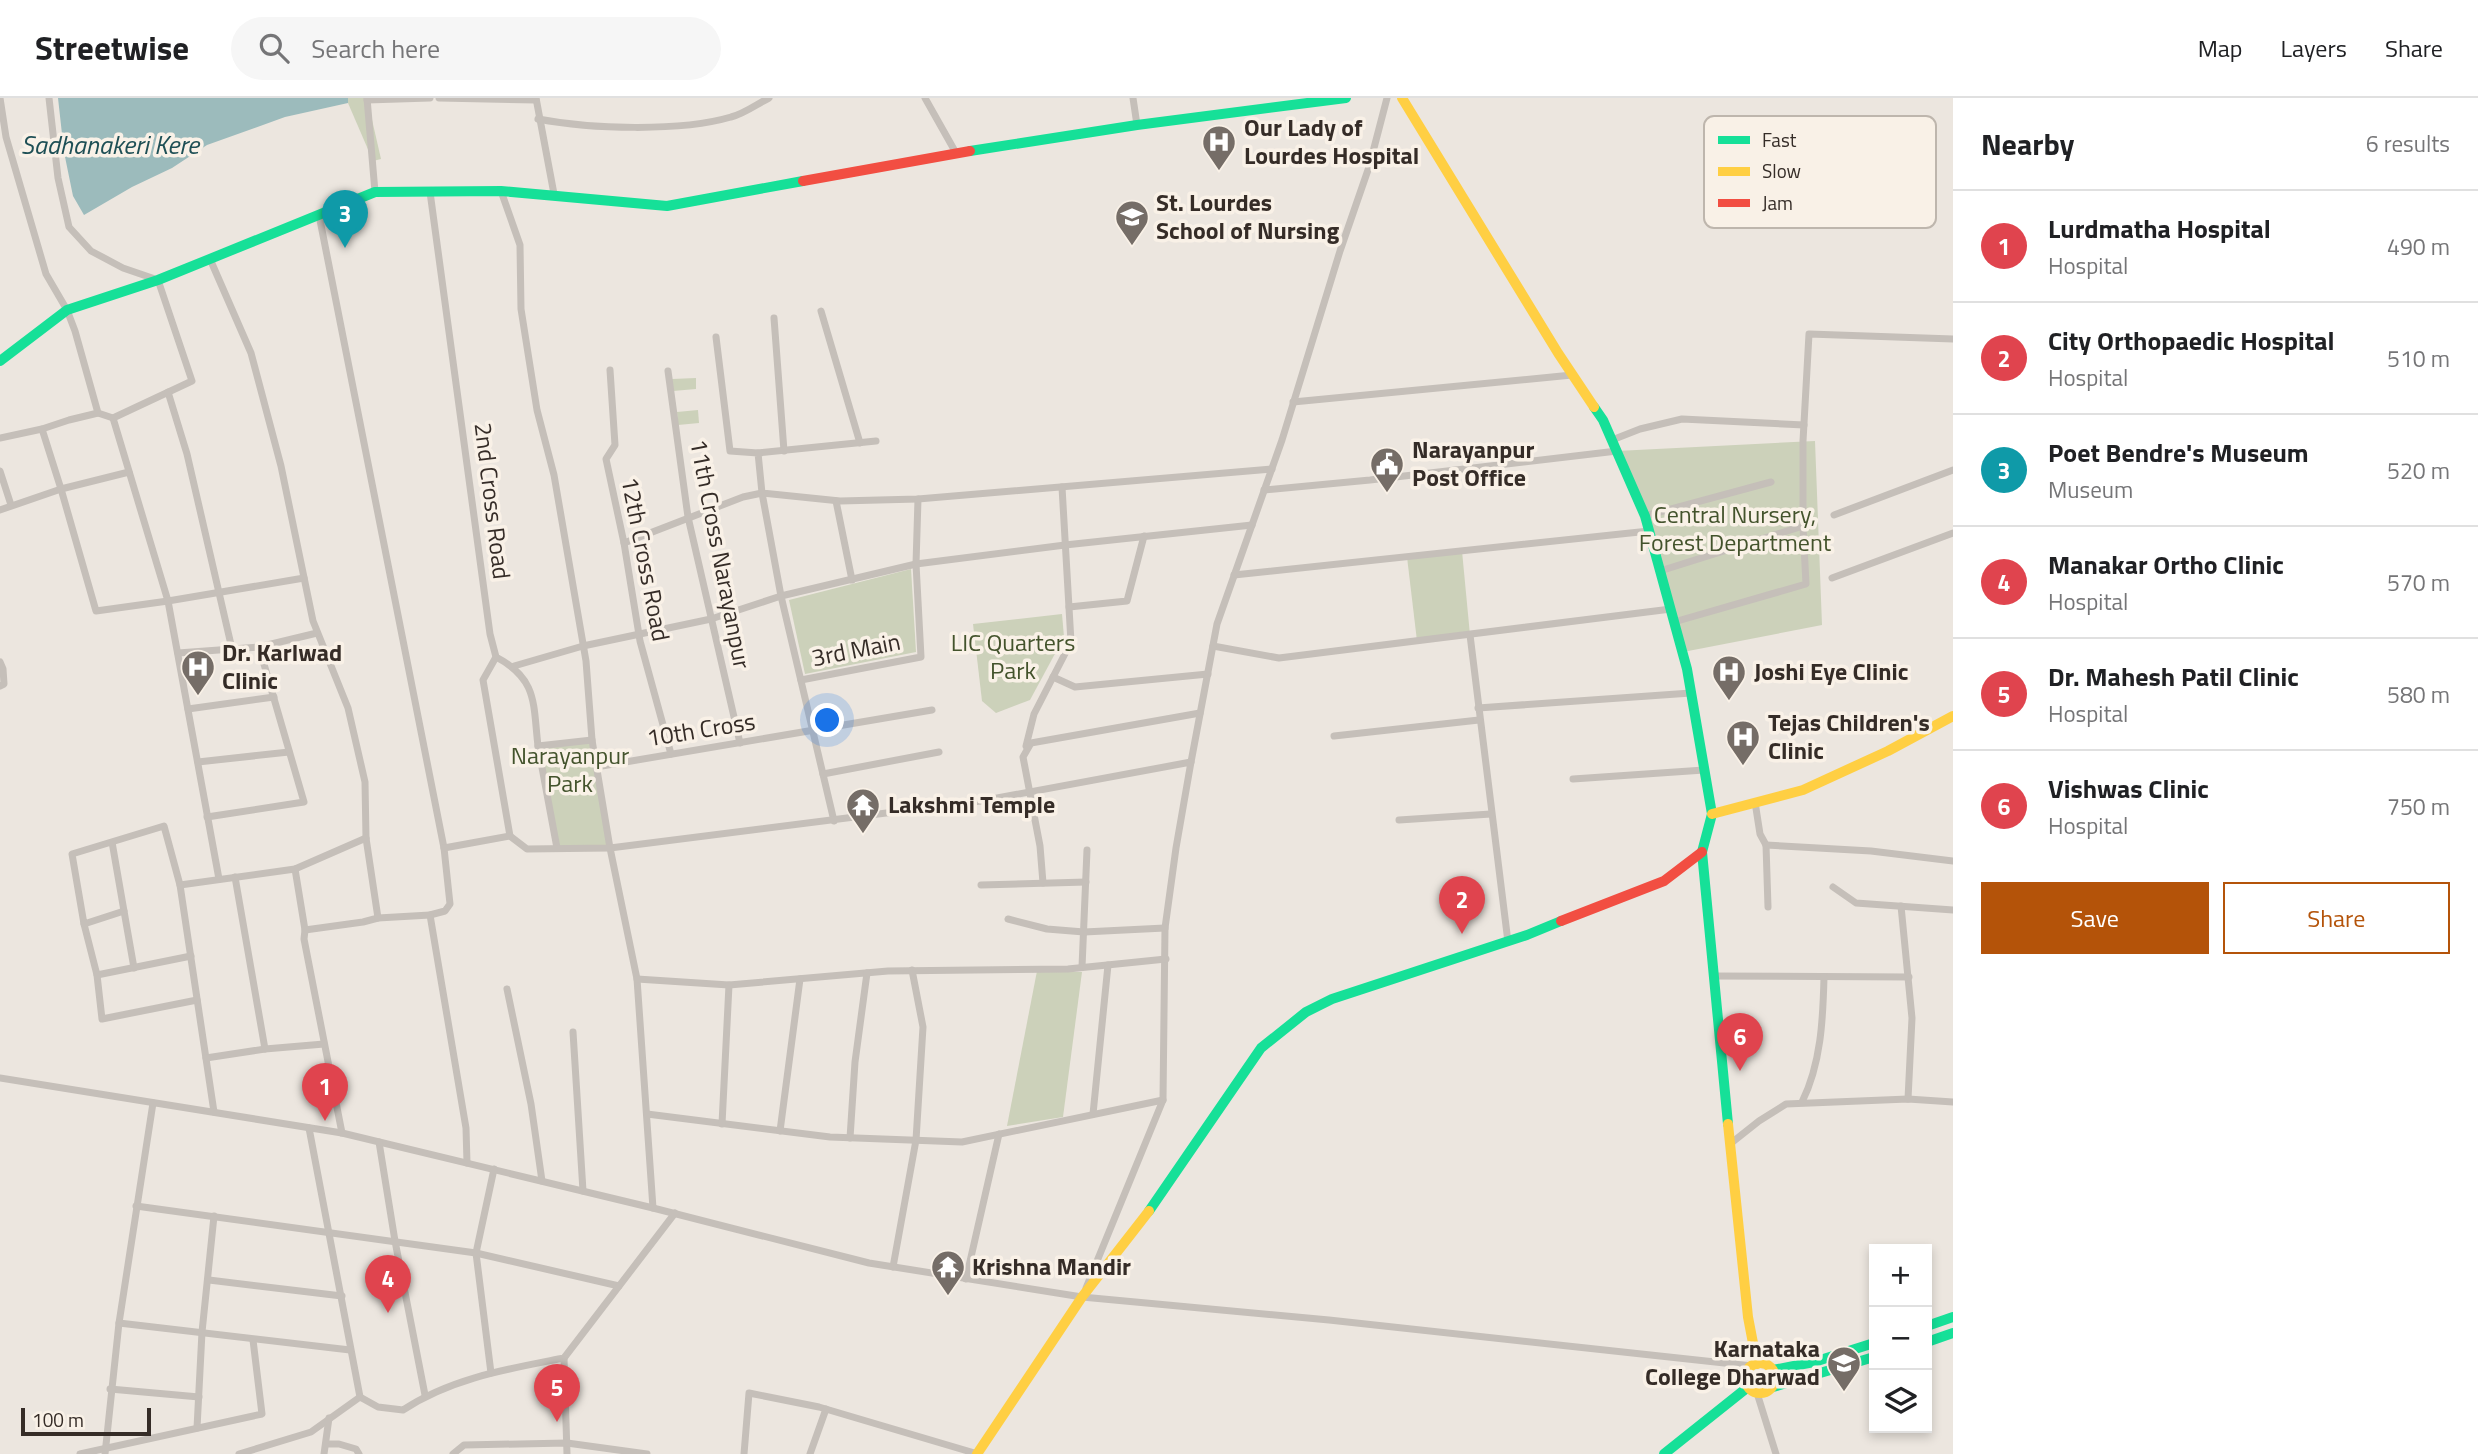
<!DOCTYPE html>
<meta charset="utf-8">
<style>
body{margin:0;font-family:"Titillium Web",sans-serif;background:#f6f6f6;color:#202124}
.controls{position:absolute;right:21px;bottom:21px;display:grid;overflow:hidden;border-radius:0px;box-shadow:0 4px 10px #0003}
.controls button{width:63px;height:63px;display:grid;place-items:center;padding:0;border:0;border-bottom:2px solid #e0e0e0;background:#fff;color:#202124;font:35px sans-serif}
.scale{position:absolute;left:21px;bottom:18px;width:130px;box-sizing:border-box;padding-left:7px;border:4px solid #352c27;border-top:0;font-size:19px;line-height:24px;white-space:nowrap;color:#352c27;-webkit-text-stroke:5px #f9f1e7;paint-order:stroke}
.you{position:absolute;left:828px;top:623px;width:24px;height:24px;margin:-18px;border:5px solid #fff;border-radius:50%;background:#1a73e8;box-shadow:0 0 0 10px #1a73e833}
.badge{display:grid;place-items:center;width:46px;height:46px;border-radius:50%;background:#b45309;color:#fff;font-size:23px;font-weight:700}
.pin{position:absolute;translate:-50% -58px;filter:drop-shadow(0 2px 4px #0008)}
.pin::after{content:'';position:absolute;top:37px;width:24px;height:21px;background:inherit;clip-path:polygon(0 0,100% 0,50% 100%)}
.list{margin:0;padding:0;list-style:none}
h2{display:flex;justify-content:space-between;align-items:center;height:91px;margin:0;padding:0 28px;font-size:30px}
h2 small{font-size:23px;font-weight:400;color:#757577}
.list li{display:grid;grid-template-columns:46px 1fr auto;gap:21px;align-items:center;box-sizing:border-box;height:112px;padding:0 28px;border-top:2px solid #e0e0e0}
.list b{display:block;font-size:26px;white-space:nowrap}
.list p{margin:0;font-size:23px;white-space:nowrap;color:#757577}
.list em{font-size:23px;font-style:normal;color:#757577}
.actions{display:flex;gap:14px;padding:21px 28px}
.actions a{flex:1;padding:16px 0;border:2px solid #b45309;border-radius:0px;text-align:center;font-size:24px;color:#b45309}
.actions .main{background:#b45309;color:#fff}
.icon{flex:none;width:38px;height:38px;fill:none;stroke:currentColor;stroke-width:2;stroke-linecap:round;stroke-linejoin:round}
.map{position:relative;flex:none;width:1953px;height:1356px;overflow:hidden}
header{display:flex;align-items:center;gap:42px;box-sizing:border-box;height:98px;padding:0 35px;background:#fff;border-bottom:2px solid #e0e0e0}
header strong{font-size:33px}
nav{display:flex;gap:38px;margin-inline-start:auto;font-size:24px}
.search{width:490px;height:63px;background:#f6f6f6;display:flex;align-items:center;gap:18px;box-sizing:border-box;padding:0 24px;border-radius:38px;color:#757577;font-size:26px}
main{display:flex}
aside{flex:1;background:#fff}
.map>svg:first-child{display:block}
.green{fill:#ccd1ba}
.water{fill:#9cbbbc}
.lines{fill:none;stroke-linecap:round;stroke-linejoin:round}
.street{stroke:#c5bfb9;stroke-width:7}
.fast{stroke:#16e098;stroke-width:10}
.slow{stroke:#ffcf43;stroke-width:10}
.jam{stroke:#f24e42;stroke-width:10}
.labels{text-anchor:middle;stroke-width:7;stroke-linejoin:round;paint-order:stroke}
.poi-label{font-size:24px;font-weight:bold;fill:#352c27;stroke:#f9f1e7;text-anchor:start}
.street-label{font-size:24px;fill:#352c27;stroke:#f9f1e7}
.park-label{font-size:24px;fill:#43532c;stroke:#f9f1e7}
.water-label{font-size:26px;font-style:italic;fill:#1e4f55;stroke:#f9f1e7}
.key{fill:#f9f1e7;stroke:#beb6ad;stroke-width:2}
.key-label{font-size:19px;fill:#352c27}
</style>
<header>
<strong>Streetwise</strong>
<div class="search"><svg class="icon" aria-label="search" viewBox="0 0 24 24"><circle cx="10" cy="10" r="6"/><path d="M15 15l6 6"/></svg>Search here</div>
<nav><a>Map</a><a>Layers</a><a>Share</a></nav>
</header>
<main>
<div class="map">
<svg width="1953" height="1356" viewBox="0 0 1953 1356">
<rect width="100%" height="100%" fill="#ece6df"/>
<g class="green">
<path d="M348,0H367L381,61L373,63L348,5Z"/>
<path d="M696,280V291L673,293L672,281Z"/>
<path d="M698,312L699,325L678,327L677,314Z"/>
<path d="M1815,343L1822,527L1683,554L1645,418L1617,353Z"/>
<path d="M1462,453L1470,537L1417,543L1407,459Z"/>
<path d="M911,471L916,554L805,576L789,502Z"/>
<path d="M1062,516L1064,539L1030,602L996,615L982,603L973,526Z"/>
<path d="M592,642L610,750H557L538,648Z"/>
<path d="M1037,873L1082,874L1063,1019L1007,1028Z"/>
</g>
<path class="water" d="M58,0H348V5L285,19L207,47L172,70L132,89L84,117L73,98L64,54Z"/>
<g class="lines">
<g class="street">
<path d="M0,0L6,39L46,176L67,212L75,233L98,315L113,320"/>
<path d="M49,0L58,80L69,129L91,153L123,170L158,182L192,283L113,320L168,503L219,781"/>
<path d="M367,0L375,94"/>
<path d="M439,0L536,2"/>
<path d="M536,0L554,96"/>
<path d="M925,0L956,55"/>
<path d="M1133,0L1137,27"/>
<path d="M367,2L430,0"/>
<path d="M538,21C590,31 680,34 731,19C744,16 757,6 769,0"/>
<path d="M501,93L520,147L521,211L537,312L554,377L586,563L592,642L610,750L637,881L653,1110"/>
<path d="M430,94L490,536L496,559C538,581 533,606 538,648L592,642"/>
<path d="M319,117L444,750L450,806L445,813L430,817L466,1030L467,1065"/>
<path d="M210,161L251,255L281,368L313,523L348,610L365,684L366,740L378,820L363,824L305,832"/>
<path d="M821,213L860,345"/>
<path d="M774,220L784,353"/>
<path d="M716,239L730,353L758,355L762,395L840,403L918,401L1272,371"/>
<path d="M610,272L615,347L606,361L624,445L640,543L671,656"/>
<path d="M668,273L688,419L740,645"/>
<path d="M168,294L187,356L232,551"/>
<path d="M1293,304L1572,277"/>
<path d="M42,331L61,391L96,513L168,503L304,480"/>
<path d="M0,340L42,331L69,322L98,315"/>
<path d="M1612,342L1640,331L1682,321L1804,327"/>
<path d="M758,355L876,343"/>
<path d="M0,373L11,407"/>
<path d="M1264,392L1370,382L1617,353"/>
<path d="M836,403L852,482"/>
<path d="M0,412L61,391L129,374"/>
<path d="M1834,417L1953,372"/>
<path d="M1645,418L1771,384"/>
<path d="M624,445L743,399L762,395L781,498L916,466L1065,447L1252,427"/>
<path d="M1660,473L1803,428V343L1809,236L1953,241"/>
<path d="M1234,477L1649,433"/>
<path d="M1832,480L1953,435"/>
<path d="M1069,509L1127,503L1144,438"/>
<path d="M1674,524L1806,486L1803,428"/>
<path d="M1470,537L1508,844"/>
<path d="M1213,548L1279,560L1671,511"/>
<path d="M178,555L259,549"/>
<path d="M496,559L483,582L510,738"/>
<path d="M0,564L3,571L4,586L0,588"/>
<path d="M514,568L583,548L711,521L781,498L834,723"/>
<path d="M1053,579L1075,589L1208,576"/>
<path d="M801,582L921,559L916,466L918,401"/>
<path d="M1478,610L1691,595"/>
<path d="M188,611L274,599"/>
<path d="M1334,638L1479,622"/>
<path d="M538,648L557,750"/>
<path d="M1026,648L1034,616L1071,544L1062,389"/>
<path d="M198,664L289,654"/>
<path d="M1191,664L1217,526L1282,342L1340,153L1369,69L1387,0"/>
<path d="M596,669L932,612"/>
<path d="M823,676L939,654"/>
<path d="M1573,681L1704,672"/>
<path d="M1755,704L1760,736L1766,747L1768,809"/>
<path d="M207,719L304,704L259,549L317,535"/>
<path d="M1399,722L1491,716"/>
<path d="M112,744L124,813L84,826L72,756L164,728L180,787L214,1014"/>
<path d="M1766,747L1871,753L1953,763"/>
<path d="M444,750L510,738L527,751L610,750L981,703L1191,664L1176,750L1165,830L1163,1002L1086,1190"/>
<path d="M295,771L305,832L304,841L342,1035"/>
<path d="M235,779L265,951"/>
<path d="M1043,785L1040,748L1023,659L1031,645L1200,615"/>
<path d="M180,787L295,771L366,740"/>
<path d="M981,787L1086,784"/>
<path d="M1833,789L1856,805L1953,812"/>
<path d="M1901,808L1912,920L1908,1001"/>
<path d="M124,813L134,870"/>
<path d="M378,820L430,817"/>
<path d="M1008,821L1047,831L1084,834L1165,830"/>
<path d="M84,826L97,877L191,858"/>
<path d="M1082,869L1087,752"/>
<path d="M97,877L102,921L197,902"/>
<path d="M1713,878L1909,879"/>
<path d="M637,881L729,887L888,873L1068,871L1166,861"/>
<path d="M507,891L531,1006L542,1083"/>
<path d="M573,934L583,1093"/>
<path d="M206,960L265,951L324,946"/>
<path d="M0,980L342,1035L653,1110L869,1165L1082,1199L1329,1222L1752,1268"/>
<path d="M1802,1004C1821,966 1823,921 1824,879"/>
<path d="M647,1016L830,1039L962,1044L1163,1002"/>
<path d="M1093,1016L1108,867"/>
<path d="M722,1026L729,887"/>
<path d="M309,1030L360,1299"/>
<path d="M780,1033L800,881"/>
<path d="M850,1040L855,964L867,875"/>
<path d="M379,1044L395,1143L425,1297"/>
<path d="M1730,1046L1759,1023L1786,1006L1908,1001L1953,1004"/>
<path d="M136,1108L476,1155L619,1188"/>
<path d="M893,1169L916,1042L923,929L912,872"/>
<path d="M966,1181L999,1036"/>
<path d="M209,1182L342,1198"/>
<path d="M119,1225L350,1252"/>
<path d="M564,1260L567,1356"/>
<path d="M491,1275L476,1155L494,1071"/>
<path d="M110,1291L199,1299"/>
<path d="M1757,1295L1776,1356"/>
<path d="M197,1330L202,1234L214,1118"/>
<path d="M326,1346H339L356,1351L359,1356"/>
<path d="M80,1356L262,1316L253,1242"/>
<path d="M105,1356L119,1225L153,1005"/>
<path d="M239,1356L311,1334L360,1299L378,1309L403,1312C451,1280 508,1271 564,1260L675,1115"/>
<path d="M324,1356L329,1320"/>
<path d="M453,1356L464,1347L567,1345L647,1356"/>
<path d="M744,1356L749,1295L819,1309L978,1356"/>
<path d="M810,1356L826,1311"/>
</g>
<g class="fast">
<path d="M970,53L1137,27L1346,0"/>
<path d="M0,263L67,212L158,182L375,94L501,93L667,108L803,83"/>
<path d="M1594,309L1603,322L1645,418L1687,571L1712,716L1702,754L1728,1026"/>
<path d="M1149,1113L1261,950L1306,914L1332,901L1527,837L1561,823"/>
<path d="M1927,1228L1953,1219"/>
<path d="M1927,1244L1953,1235"/>
<path d="M1773,1272L1814,1264L1874,1245"/>
<path d="M1773,1289L1874,1259"/>
<path d="M1664,1356L1748,1289"/>
</g>
<g class="slow">
<path d="M1402,0L1558,255L1594,309"/>
<path d="M1712,716L1803,692L1888,653L1953,618"/>
<path d="M1728,1026L1748,1219L1757,1266"/>
<circle cx="1760" cy="1280" r="15"/>
<path d="M977,1356L1082,1199L1149,1113"/>
</g>
<g class="jam">
<path d="M803,83L970,53"/>
<path d="M1561,823L1664,783L1702,754"/>
</g>
</g>
<defs>
<g id="hospital-pin" transform="scale(1.75)"><path d="M0 17L-7.5 6A9.5 9.5 0 1 1 7.5 6Z" fill="#756d67" stroke="#f9f1e7"/><path d="M-5-5h3v3.5h4V-5h3V5h-3V1.5h-4V5h-3Z" fill="#fff"/></g>
<g id="university-pin" transform="scale(1.75)"><path d="M0 17L-7.5 6A9.5 9.5 0 1 1 7.5 6Z" fill="#756d67" stroke="#f9f1e7"/><path d="M0-5L7-2L0 1L-7-2ZM-4 1L0 2.5L4 1V4Q0 6-4 4Z" fill="#fff"/></g>
<g id="civic-pin" transform="scale(1.75)"><path d="M0 17L-7.5 6A9.5 9.5 0 1 1 7.5 6Z" fill="#756d67" stroke="#f9f1e7"/><path d="M-.6-6.5H3V-4.5H.6V-3L4-1V1h2V6H-6V1h2V-1L-.6-3ZM-1.2 2.5V6h2.4V2.5Z" fill="#fff"/></g>
<g id="temple-pin" transform="scale(1.75)"><path d="M0 17L-7.5 6A9.5 9.5 0 1 1 7.5 6Z" fill="#756d67" stroke="#f9f1e7"/><path d="M0-6L5-2H3V0L6.5 2.5H4V6H1.5V3h-3V6H-4V2.5H-6.5L-3 0V-2H-5Z" fill="#fff"/></g>
</defs>
<g fill-rule="evenodd">
<use href="#hospital-pin" x="1219" y="44"/>
<use href="#university-pin" x="1132" y="119"/>
<use href="#civic-pin" x="1387" y="366"/>
<use href="#hospital-pin" x="198" y="569"/>
<use href="#hospital-pin" x="1729" y="574"/>
<use href="#hospital-pin" x="1743" y="639"/>
<use href="#temple-pin" x="863" y="707"/>
<use href="#temple-pin" x="948" y="1169"/>
<use href="#university-pin" x="1844" y="1265"/>
</g>
<g class="labels">
<g class="poi-label">
<text x="1244" y="38">Our Lady of<tspan x="1244" dy="28">Lourdes Hospital</tspan></text>
<text x="1156" y="113">St. Lourdes<tspan x="1156" dy="28">School of Nursing</tspan></text>
<text x="1412" y="360">Narayanpur<tspan x="1412" dy="28">Post Office</tspan></text>
<text x="222" y="563">Dr. Karlwad<tspan x="222" dy="28">Clinic</tspan></text>
<text x="1754" y="582">Joshi Eye Clinic</text>
<text x="1768" y="633">Tejas Children's<tspan x="1768" dy="28">Clinic</tspan></text>
<text x="888" y="715">Lakshmi Temple</text>
<text x="972" y="1177">Krishna Mandir</text>
<text x="1820" y="1259" text-anchor="end">Karnataka<tspan x="1820" dy="28">College Dharwad</tspan></text>
</g>
<g class="street-label">
<text transform="translate(492 403) rotate(83)" y="8">2nd Cross Road</text>
<text transform="translate(720 456) rotate(79)" y="8">11th Cross Narayanpur</text>
<text transform="translate(645 461) rotate(79)" y="8">12th Cross Road</text>
<text transform="translate(856 552) rotate(-11)" y="8">3rd Main</text>
<text transform="translate(701 632) rotate(-9)" y="8">10th Cross</text>
</g>
<g class="park-label">
<text x="1735" y="425">Central Nursery,<tspan x="1735" dy="28">Forest Department</tspan></text>
<text x="1013" y="553">LIC Quarters<tspan x="1013" dy="28">Park</tspan></text>
<text x="570" y="666">Narayanpur<tspan x="570" dy="28">Park</tspan></text>
</g>
<g class="water-label">
<text x="110" y="56">Sadhanakeri Kere</text>
</g>
</g>
<rect x="1704" y="18" width="232" height="112" rx="10" class="key"/>
<rect x="1718" y="38" width="32" height="8" fill="#16e098"/>
<rect x="1718" y="69" width="32" height="9" fill="#ffcf43"/>
<rect x="1718" y="101" width="32" height="8" fill="#f24e42"/>
<g class="key-label">
<text x="1762" y="49">Fast</text>
<text x="1762" y="80">Slow</text>
<text x="1762" y="112">Jam</text>
</g>
</svg>
<div class="controls">
<button>+</button>
<button>−</button>
<button><svg class="icon" aria-label="layers" viewBox="0 0 24 24"><path d="M12 4l9 5-9 5-9-5zM3 14l9 5 9-5"/></svg></button>
</div>
<div class="scale">100 m</div>
<div class="you"></div>
<div class="pin badge" style="left:325px;top:1023px;background:#e0444e">1</div>
<div class="pin badge" style="left:1462px;top:836px;background:#e0444e">2</div>
<div class="pin badge" style="left:345px;top:150px;background:#0f9aa8">3</div>
<div class="pin badge" style="left:388px;top:1215px;background:#e0444e">4</div>
<div class="pin badge" style="left:557px;top:1324px;background:#e0444e">5</div>
<div class="pin badge" style="left:1740px;top:973px;background:#e0444e">6</div>
</div>
<aside>
<h2>Nearby<small>6 results</small></h2>
<ul class="list">
<li><span class="badge" style="background:#e0444e">1</span><div><b>Lurdmatha Hospital</b><p>Hospital</p></div><em>490 m</em></li>
<li><span class="badge" style="background:#e0444e">2</span><div><b>City Orthopaedic Hospital</b><p>Hospital</p></div><em>510 m</em></li>
<li><span class="badge" style="background:#0f9aa8">3</span><div><b>Poet Bendre's Museum</b><p>Museum</p></div><em>520 m</em></li>
<li><span class="badge" style="background:#e0444e">4</span><div><b>Manakar Ortho Clinic</b><p>Hospital</p></div><em>570 m</em></li>
<li><span class="badge" style="background:#e0444e">5</span><div><b>Dr. Mahesh Patil Clinic</b><p>Hospital</p></div><em>580 m</em></li>
<li><span class="badge" style="background:#e0444e">6</span><div><b>Vishwas Clinic</b><p>Hospital</p></div><em>750 m</em></li>
</ul>
<div class="actions"><a class="main">Save</a><a>Share</a></div>
</aside>
</main>
